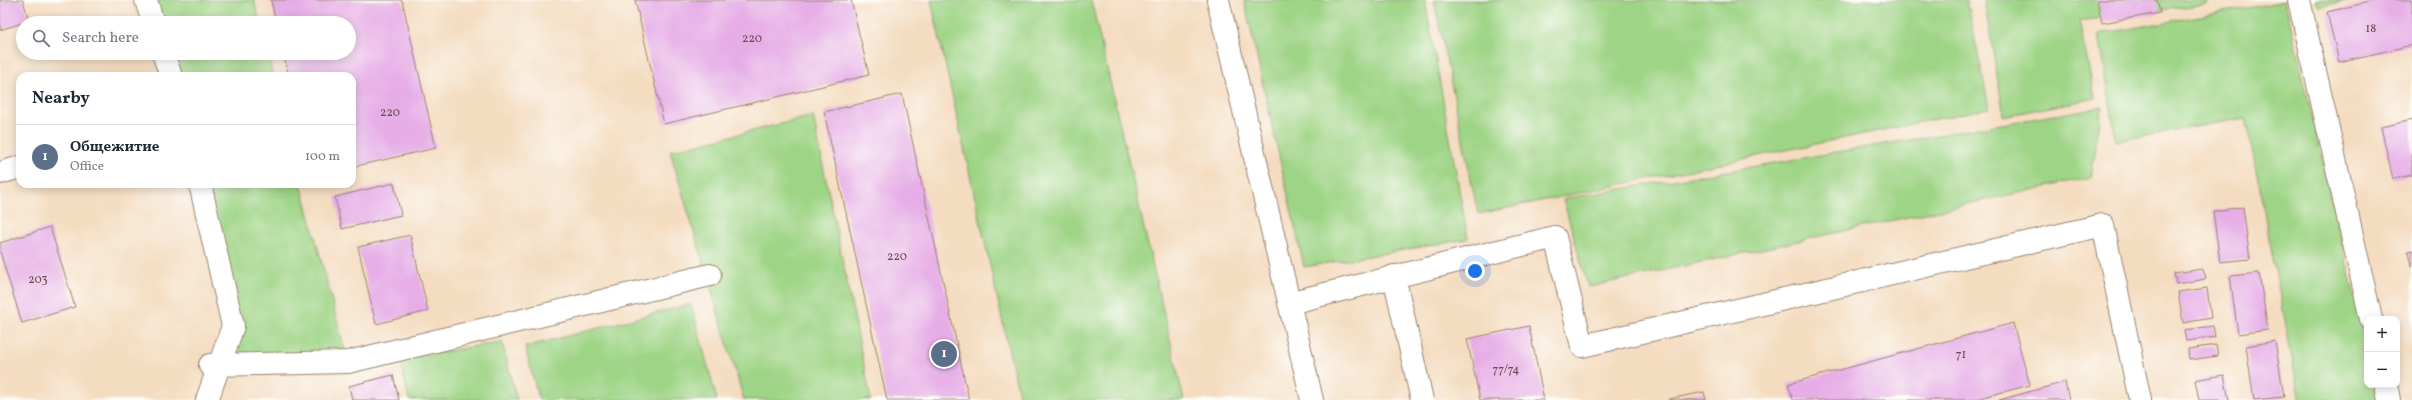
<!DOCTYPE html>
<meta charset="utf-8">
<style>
body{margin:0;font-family:Vollkorn,serif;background:#f6f6f7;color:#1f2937}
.controls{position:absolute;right:12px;bottom:12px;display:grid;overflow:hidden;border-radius:8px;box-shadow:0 2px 10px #0003}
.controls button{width:36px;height:36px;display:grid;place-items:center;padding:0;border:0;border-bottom:1px solid #e0e1e3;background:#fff;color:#1f2937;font:20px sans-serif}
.you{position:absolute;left:1475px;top:271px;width:14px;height:14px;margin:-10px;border:3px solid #fff;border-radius:50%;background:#1a73e8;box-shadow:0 0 0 6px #1a73e833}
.badge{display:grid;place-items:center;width:26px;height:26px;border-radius:50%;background:#d1495b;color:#fff;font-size:13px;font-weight:700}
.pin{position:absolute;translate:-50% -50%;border:2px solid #fff;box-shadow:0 1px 4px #0006}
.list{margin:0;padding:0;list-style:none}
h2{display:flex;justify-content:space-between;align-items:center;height:52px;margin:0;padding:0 16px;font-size:17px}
h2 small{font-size:13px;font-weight:400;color:#747a83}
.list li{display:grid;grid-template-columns:26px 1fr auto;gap:12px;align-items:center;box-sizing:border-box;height:64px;padding:0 16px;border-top:1px solid #e0e1e3}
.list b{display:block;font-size:15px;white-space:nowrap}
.list p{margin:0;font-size:13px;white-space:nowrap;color:#747a83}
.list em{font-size:13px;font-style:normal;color:#747a83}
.icon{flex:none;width:22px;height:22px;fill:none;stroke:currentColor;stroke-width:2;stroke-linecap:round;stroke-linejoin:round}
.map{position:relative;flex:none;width:2412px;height:400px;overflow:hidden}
.search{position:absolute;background:#fff;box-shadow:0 2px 10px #0003;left:16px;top:16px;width:340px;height:44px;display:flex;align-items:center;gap:10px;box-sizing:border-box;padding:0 14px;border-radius:22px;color:#747a83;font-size:15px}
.panel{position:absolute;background:#fff;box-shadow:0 2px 10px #0003;left:16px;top:72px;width:340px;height:116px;border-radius:12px}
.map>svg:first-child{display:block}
.green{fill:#9ed485;stroke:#6c7f52}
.building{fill:#e6ade7}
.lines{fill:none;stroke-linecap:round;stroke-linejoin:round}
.minor-casing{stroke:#98836f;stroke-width:24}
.minor{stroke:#fff;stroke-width:22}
.labels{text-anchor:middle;stroke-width:3;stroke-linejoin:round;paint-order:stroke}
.number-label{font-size:12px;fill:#664b50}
</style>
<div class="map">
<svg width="2412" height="400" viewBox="0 0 2412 400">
<rect width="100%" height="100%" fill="#fdfcf7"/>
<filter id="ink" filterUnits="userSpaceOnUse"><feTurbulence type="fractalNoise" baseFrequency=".025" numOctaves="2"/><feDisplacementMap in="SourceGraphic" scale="8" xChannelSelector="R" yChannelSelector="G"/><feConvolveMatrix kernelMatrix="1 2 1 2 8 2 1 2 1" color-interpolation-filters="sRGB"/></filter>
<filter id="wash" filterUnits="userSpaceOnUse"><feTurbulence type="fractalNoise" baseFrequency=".012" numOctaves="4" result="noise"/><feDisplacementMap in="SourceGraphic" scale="16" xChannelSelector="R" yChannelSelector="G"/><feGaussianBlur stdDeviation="0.9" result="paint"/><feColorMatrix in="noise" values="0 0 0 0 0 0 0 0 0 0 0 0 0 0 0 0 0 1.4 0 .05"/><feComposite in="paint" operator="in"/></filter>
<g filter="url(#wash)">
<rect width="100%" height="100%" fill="#f4dcc0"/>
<g class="green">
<path d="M156,0H254L260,23H163Z"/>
<path d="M931,0H1091L1184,400H1020Z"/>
<path d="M1244,0H1425L1468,239L1304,267Z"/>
<path d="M1434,0H1967L1989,108L1478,214Z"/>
<path d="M1984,0H2206L2207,4L2079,21L2095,98L2004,116Z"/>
<path d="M2316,0H2349L2319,7Z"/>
<path d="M2285,1L2367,349V385H2376L2379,400H2300L2246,118L2116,141L2099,34Z"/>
<path d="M173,53H267L273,76H180Z"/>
<path d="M2102,107L2091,177L1588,287L1563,199Z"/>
<path d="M813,116L871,400H744L670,151Z"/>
<path d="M208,184H301L348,362L233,354Z"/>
<path d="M691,304L717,400H539L525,347Z"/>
<path d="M502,342L517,400H409L400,359Z"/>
</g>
<g id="blocks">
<g class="building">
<path d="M0,0H23L29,21L0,30Z"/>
<path d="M271,0H402L436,148L352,167V76H289L283,53H349V23H276Z"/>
<path d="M635,0H851L869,75L664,124Z"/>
<path d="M2097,0H2157L2160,13L2102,23Z"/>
<path d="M2377,0H2412V45L2339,62L2327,12Z"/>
<path d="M902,94L969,400H887L824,112Z"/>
<path d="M2412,120V175L2393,179L2381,127Z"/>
<path d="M394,183L401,215L342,229L335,197Z"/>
<path d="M2243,207L2250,259L2220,262L2213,211Z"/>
<path d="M50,227L75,307L22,323L0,252V243Z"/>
<path d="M410,235L428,311L376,324L358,247Z"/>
<path d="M2412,250V266H2411L2408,251Z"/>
<path d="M2203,269L2206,279L2176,284L2174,273Z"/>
<path d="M2259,273L2268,330L2238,334L2230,276Z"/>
<path d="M2207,288L2211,318L2183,323L2178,292Z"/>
<path d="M2013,323L2030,385L1972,400H1793L1788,384Z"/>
<path d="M1529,326L1544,400H1480L1467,339Z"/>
<path d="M2213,326L2215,337L2186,341L2184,330Z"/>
<path d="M2275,341L2284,397L2254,400L2246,346Z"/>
<path d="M2216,345L2218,356L2189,360L2188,349Z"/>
<path d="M393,375L399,400H352L349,386Z"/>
<path d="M2224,375L2229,400H2199L2195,380Z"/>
<path d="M2065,382L2069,400H1999Z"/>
<path d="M1704,392L1706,400H1669V399Z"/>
</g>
</g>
</g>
<g filter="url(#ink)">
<use href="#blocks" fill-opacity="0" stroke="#98836f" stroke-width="1"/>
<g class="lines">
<g class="minor-casing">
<g id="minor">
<path d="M146,0L153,23"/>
<path d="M1218,0L1312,400"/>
<path d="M2299,0L2371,319"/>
<path d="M163,53L171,76"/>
<path d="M0,173L20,167"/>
<path d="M200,184L233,326L207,400"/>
<path d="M1394,276L1422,400"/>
<path d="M1289,303L1555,237L1582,346L2103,225L2140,400"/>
<path d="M210,365L348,362L710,275"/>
<path d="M2386,385L2389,400"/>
</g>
</g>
<use href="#minor" class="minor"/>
</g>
</g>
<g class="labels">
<g class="number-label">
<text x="2371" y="32">18</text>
<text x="752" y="42">220</text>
<text x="390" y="116">220</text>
<text x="897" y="260">220</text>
<text x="38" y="283">203</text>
<text x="1961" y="358">71</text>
<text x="1506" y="373">77/74</text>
</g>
</g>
</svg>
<div class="controls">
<button>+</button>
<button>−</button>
</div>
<div class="you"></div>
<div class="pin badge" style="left:944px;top:354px;background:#5c6f8a">1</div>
<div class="search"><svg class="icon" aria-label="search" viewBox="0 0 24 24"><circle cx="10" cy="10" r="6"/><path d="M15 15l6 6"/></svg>Search here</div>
<section class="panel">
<h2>Nearby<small></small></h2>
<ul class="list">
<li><span class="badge" style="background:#5c6f8a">1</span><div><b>Общежитие</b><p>Office</p></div><em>100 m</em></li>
</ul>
</section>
</div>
